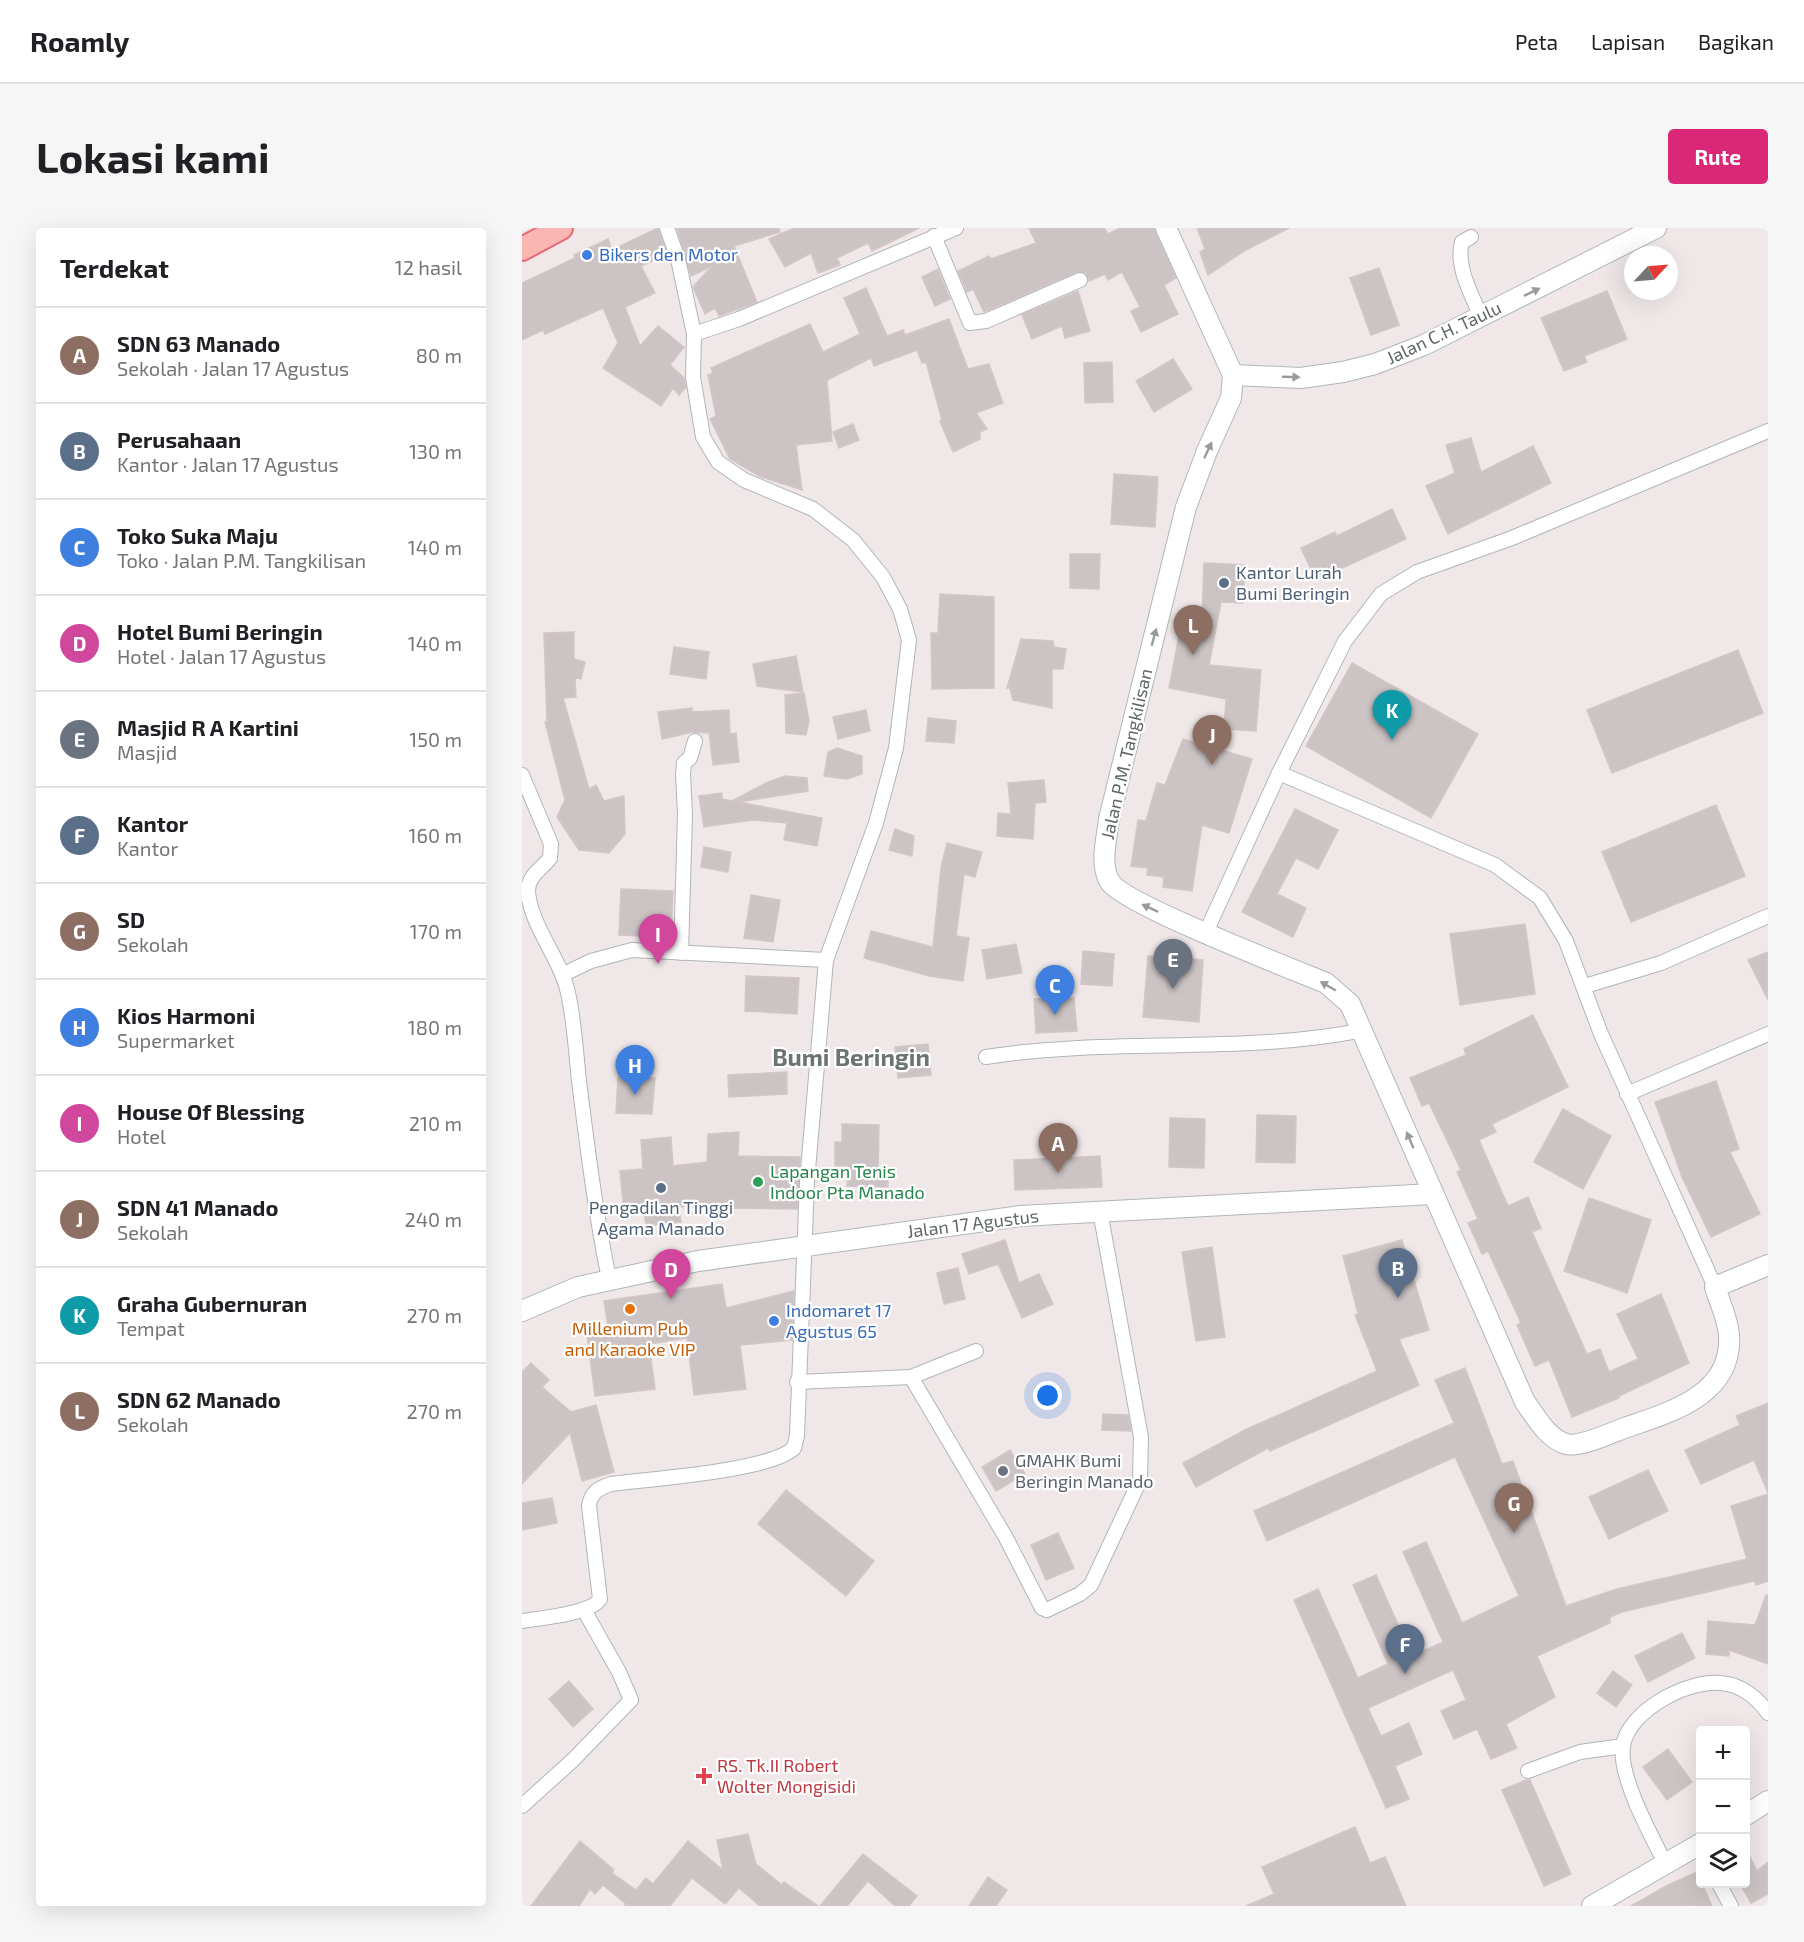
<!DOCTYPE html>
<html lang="id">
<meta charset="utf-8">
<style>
body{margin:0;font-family:"Exo 2",sans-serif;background:#f6f6f6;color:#202124}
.controls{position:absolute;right:18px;bottom:18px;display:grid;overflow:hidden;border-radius:6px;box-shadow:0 6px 24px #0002}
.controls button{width:54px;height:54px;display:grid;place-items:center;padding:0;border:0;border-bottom:2px solid #e0e0e0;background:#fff;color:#202124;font:30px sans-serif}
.compass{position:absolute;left:1102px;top:18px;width:54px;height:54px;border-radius:50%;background:#fff;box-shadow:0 6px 24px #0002;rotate:64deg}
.you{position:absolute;left:526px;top:1168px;width:21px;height:21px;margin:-15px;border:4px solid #fff;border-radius:50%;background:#1a73e8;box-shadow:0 0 0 9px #1a73e833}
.badge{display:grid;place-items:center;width:39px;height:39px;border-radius:50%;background:#db2777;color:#fff;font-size:20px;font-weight:700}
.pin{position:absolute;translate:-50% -50px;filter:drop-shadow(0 2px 3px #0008)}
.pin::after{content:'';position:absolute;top:32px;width:21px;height:18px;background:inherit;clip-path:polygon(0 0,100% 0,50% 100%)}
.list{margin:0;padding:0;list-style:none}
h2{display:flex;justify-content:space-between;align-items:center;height:78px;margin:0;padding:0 24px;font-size:26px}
h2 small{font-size:20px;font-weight:400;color:#757577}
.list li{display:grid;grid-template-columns:39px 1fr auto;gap:18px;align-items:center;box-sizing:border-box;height:96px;padding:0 24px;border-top:2px solid #e0e0e0}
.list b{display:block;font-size:22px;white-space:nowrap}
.list p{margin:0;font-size:20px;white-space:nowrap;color:#757577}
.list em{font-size:20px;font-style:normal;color:#757577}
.icon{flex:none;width:33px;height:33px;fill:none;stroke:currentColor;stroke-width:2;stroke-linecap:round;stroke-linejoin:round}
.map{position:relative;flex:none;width:1246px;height:1678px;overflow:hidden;border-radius:6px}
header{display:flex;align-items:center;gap:36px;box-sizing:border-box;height:84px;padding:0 30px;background:#fff;border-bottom:2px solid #e0e0e0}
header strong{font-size:28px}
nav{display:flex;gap:33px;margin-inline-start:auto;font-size:21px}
.intro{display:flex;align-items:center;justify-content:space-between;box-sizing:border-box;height:144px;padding:0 36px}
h1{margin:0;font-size:42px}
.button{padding:15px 27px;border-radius:6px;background:#db2777;color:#fff;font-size:21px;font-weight:700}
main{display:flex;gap:36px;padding:0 36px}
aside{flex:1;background:#fff;border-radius:6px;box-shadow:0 6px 24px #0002}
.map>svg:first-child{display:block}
.building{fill:#ccc4c4;stroke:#d4c6c8;stroke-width:1.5}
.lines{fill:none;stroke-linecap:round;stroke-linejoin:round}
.street-casing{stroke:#b0b6b5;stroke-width:16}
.secondary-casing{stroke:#b0b7b6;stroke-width:22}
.primary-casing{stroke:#e76974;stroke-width:26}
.street{stroke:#fff;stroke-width:14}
.secondary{stroke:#fff;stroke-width:20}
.primary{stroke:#f9b6b3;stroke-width:22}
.oneway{fill:#979c9b}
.shop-dot{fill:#3f7fe0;stroke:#fff;stroke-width:2}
.service-dot{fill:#5c6f8a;stroke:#fff;stroke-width:2}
.leisure-dot{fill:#2e9e5b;stroke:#fff;stroke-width:2}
.food-dot{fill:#e8710a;stroke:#fff;stroke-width:2}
.worship-dot{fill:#6b7280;stroke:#fff;stroke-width:2}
.health-dot{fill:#e0444e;stroke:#fff;stroke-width:2}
.labels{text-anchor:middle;stroke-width:4.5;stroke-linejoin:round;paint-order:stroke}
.shop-label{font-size:18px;fill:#366cbe;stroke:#fff;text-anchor:start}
.street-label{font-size:18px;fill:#5f6765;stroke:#fff}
.service-label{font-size:18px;fill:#4e5e75;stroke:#fff;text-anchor:start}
.leisure-label{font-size:18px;fill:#27864d;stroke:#fff;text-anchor:start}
.food-label{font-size:18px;fill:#c56008;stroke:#fff}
.worship-label{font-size:18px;fill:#5b616d;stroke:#fff;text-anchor:start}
.health-label{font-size:18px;fill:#be3a42;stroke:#fff;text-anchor:start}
.district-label{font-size:24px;font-weight:bold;fill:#6b7471;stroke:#fff}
</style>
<header>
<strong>Roamly</strong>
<nav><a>Peta</a><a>Lapisan</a><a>Bagikan</a></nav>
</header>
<div class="intro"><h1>Lokasi kami</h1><a class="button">Rute</a></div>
<main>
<aside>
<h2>Terdekat<small>12 hasil</small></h2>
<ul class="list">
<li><span class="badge" style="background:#8d6e63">A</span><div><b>SDN 63 Manado</b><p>Sekolah · Jalan 17 Agustus</p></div><em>80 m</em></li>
<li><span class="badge" style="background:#5c6f8a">B</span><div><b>Perusahaan</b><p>Kantor · Jalan 17 Agustus</p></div><em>130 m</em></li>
<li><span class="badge" style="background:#3f7fe0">C</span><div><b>Toko Suka Maju</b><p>Toko · Jalan P.M. Tangkilisan</p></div><em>140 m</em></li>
<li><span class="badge" style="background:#d1479c">D</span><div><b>Hotel Bumi Beringin</b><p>Hotel · Jalan 17 Agustus</p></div><em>140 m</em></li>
<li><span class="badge" style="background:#6b7280">E</span><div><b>Masjid R A Kartini</b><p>Masjid</p></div><em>150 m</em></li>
<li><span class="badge" style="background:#5c6f8a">F</span><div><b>Kantor</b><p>Kantor</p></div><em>160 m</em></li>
<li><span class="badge" style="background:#8d6e63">G</span><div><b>SD</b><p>Sekolah</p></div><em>170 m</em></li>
<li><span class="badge" style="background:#3f7fe0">H</span><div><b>Kios Harmoni</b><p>Supermarket</p></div><em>180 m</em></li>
<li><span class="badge" style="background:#d1479c">I</span><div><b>House Of Blessing</b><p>Hotel</p></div><em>210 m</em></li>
<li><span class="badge" style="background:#8d6e63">J</span><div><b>SDN 41 Manado</b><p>Sekolah</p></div><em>240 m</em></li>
<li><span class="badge" style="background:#0f9aa8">K</span><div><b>Graha Gubernuran</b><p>Tempat</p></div><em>270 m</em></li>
<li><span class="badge" style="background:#8d6e63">L</span><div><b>SDN 62 Manado</b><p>Sekolah</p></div><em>270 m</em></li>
</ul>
</aside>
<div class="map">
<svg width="1246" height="1678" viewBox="0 0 1246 1678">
<rect width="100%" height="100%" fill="#f0e8e8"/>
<g class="building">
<path d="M136,0L145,26L119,38L133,65L103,79L118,118L136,98L162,119L148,137L162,150L164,159L157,167L151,160L139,178L81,140L96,115L81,80L23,106L21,102L0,112V55L53,30L52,27L86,11L90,22Z"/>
<path d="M155,0H257L258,4L212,18L235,74L197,88L193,80L183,86L171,59L190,38L169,48Z"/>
<path d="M272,0H397L350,23L346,15L315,30L318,37L296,45L289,25L263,39L247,11Z"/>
<path d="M507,0H582L586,6L598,0H632L654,50L642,57L656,86L619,104L609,83L618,79L600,44L586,52L583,46L567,53L564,45L558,43L462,84L451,61L445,64L436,43L467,28L469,31L514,15Z"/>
<path d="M675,0H767L722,23L686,47L678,24L683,21Z"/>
<path d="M857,40L877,97L849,107L828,50Z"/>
<path d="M416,41L428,71L413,78L400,49Z"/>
<path d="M344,60L365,108L381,102L383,107L427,91L446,141L467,136L481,175L454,185L465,201L458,204V211L431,224L418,193L420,192L404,134L400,135L395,122L352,138L349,130L305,152L310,213L274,217L280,262L239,249L208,231L188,191L194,188L186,147L191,145L189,140L288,96L301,124L338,106L322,70Z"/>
<path d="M556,63L568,103L543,110L540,98L510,111L500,87Z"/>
<path d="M1085,63L1105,111L1062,128L1065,134L1042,143L1019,90Z"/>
<path d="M651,131L670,161L632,184L614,153Z"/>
<path d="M590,134L591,174L563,175L562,135Z"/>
<path d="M331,196L337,212L317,220L311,204Z"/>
<path d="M949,210L959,244L1011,218L1029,255L926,306L904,258L933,245L924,217Z"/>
<path d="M592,246L636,249L633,299L589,296Z"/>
<path d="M870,281L884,311L794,352L779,320L813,304L815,308Z"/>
<path d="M548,326H578L577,361L548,360Z"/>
<path d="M682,335L723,337L721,375L699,374L687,437L739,442L734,503L702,501L704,471L647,460L661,387L680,391Z"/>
<path d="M418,366L472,369V460L410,461L409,405H416Z"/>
<path d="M52,404V431L63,434L59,451L53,450L54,469L41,470L67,561L74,557L82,573L102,568L103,606L87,625L57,622L35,589L43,572L23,494H25L22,405Z"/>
<path d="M499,411L531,413L532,419L544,421L541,441H530V480L491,472L488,460H485Z"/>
<path d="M152,419L187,424L184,451L148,446Z"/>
<path d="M1216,422L1241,485L1090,545L1065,482Z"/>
<path d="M274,428L281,464L235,458L231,436Z"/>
<path d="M830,435L956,506L909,590L784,518Z"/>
<path d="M282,465L287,493L284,507L264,505L263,467Z"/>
<path d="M170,480V484L207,482L208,506L214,505L217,534L191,537L187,505L171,504L140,511L136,484Z"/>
<path d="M344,482L348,503L316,511L311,489Z"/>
<path d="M406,490L434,493L432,515L404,513Z"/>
<path d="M661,511L730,531L707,605L680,597L670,663L641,659L642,649L625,647L626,640L609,638L616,592L624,593L635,555L643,557Z"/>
<path d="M315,520L340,528V546L325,551L302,548L306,524Z"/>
<path d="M263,548L285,550L286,563L217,574L300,590L295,618L262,612L265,595L230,592L182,599L177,568L200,565V571L210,573L246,554Z"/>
<path d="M522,552L524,574L513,575L511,611L475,608L476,585L489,586L486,555Z"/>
<path d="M1194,577L1223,648L1109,694L1080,624Z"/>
<path d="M773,581L816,602L796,641L774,630L755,666L784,680L771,709L720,684Z"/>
<path d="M373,601L392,608L390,628L367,622Z"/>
<path d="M425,615L460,624L453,649L442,646L434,708L447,710L441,753L407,748L342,730L349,703L411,719L419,640Z"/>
<path d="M182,619L209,624L206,644L179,639Z"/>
<path d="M99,661L151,663L149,709L97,707Z"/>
<path d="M229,667L258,672L251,714L222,710Z"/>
<path d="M1003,696L1013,766L938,777L928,706Z"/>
<path d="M494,716L500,745L465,751L460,722Z"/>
<path d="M561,723L592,726L590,758L559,756Z"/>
<path d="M1246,724V772L1226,732Z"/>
<path d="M626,728L681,732L677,794L621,789Z"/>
<path d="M224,748L277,750L275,786L223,783Z"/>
<path d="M552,770L555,803L514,805L512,771Z"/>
<path d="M1011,787L1046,859L970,896L974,904L957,912L986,978L1006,969L1019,1000L1010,1004L1065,1126L1078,1121L1087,1144L1116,1131L1095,1086L1139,1066L1167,1135L1097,1168V1170L1050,1189L1027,1132L1013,1138L995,1097L999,1095L966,1023L960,1026L946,995L956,991L935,944L939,942L907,875L900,878L888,850L944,827L942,821Z"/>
<path d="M406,816L409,847L376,850L373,819Z"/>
<path d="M265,844V866L207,869L206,847Z"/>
<path d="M96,849L133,850L130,886L94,885Z"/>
<path d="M1194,853L1217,921L1208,924L1238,986L1189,1009L1160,949L1133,874Z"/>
<path d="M1041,881L1089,908L1061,961L1012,934Z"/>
<path d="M735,887L774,888L773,935L734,934Z"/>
<path d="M648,890L683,891L682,940L647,939Z"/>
<path d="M320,896L357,897L356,945H366V959L325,958L326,938H313V914H320Z"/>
<path d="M217,904L216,928L278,929L275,981L195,980V975L157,979L159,994L124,998L122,983L102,984L98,943L121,941L119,912L149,909L151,938L185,934L186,906Z"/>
<path d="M578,928L580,959L493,962L492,932Z"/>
<path d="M1067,970L1129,992L1105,1065L1042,1043Z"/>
<path d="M483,1012L497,1055L517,1046L531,1076L500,1090L476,1036L447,1046L440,1026Z"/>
<path d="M880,1012L907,1102L877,1111L897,1157L748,1223L746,1220L674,1259L661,1235L725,1201L855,1143L833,1087L836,1086L821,1028Z"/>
<path d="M690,1019L703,1109L674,1113L660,1024Z"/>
<path d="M436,1040L443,1071L422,1076L415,1045Z"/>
<path d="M200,1056L204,1080L272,1063L270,1112L218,1117L224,1161L172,1167L165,1110L127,1116L133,1161L73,1168L65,1107L87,1105L82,1073Z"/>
<path d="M9,1135L27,1152L20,1159L49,1184L74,1177L92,1244L60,1253L48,1205L0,1256V1144Z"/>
<path d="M943,1140L980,1236L991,1233L1044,1378L1095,1361L1225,1331L1209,1278L1246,1266V1353L1234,1357L1232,1353L1100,1384L1088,1389V1395L1015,1428L1033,1469L984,1496L995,1520L969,1531L955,1501L932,1511L919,1483L944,1472L931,1442L846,1480L859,1508L887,1495L900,1526L873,1538L887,1571L864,1580L772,1372L796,1361L836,1450L866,1436L831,1357L854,1347L890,1428L921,1414L881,1324L904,1314L940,1395L997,1368L933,1229L745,1313L732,1283L932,1195L913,1152Z"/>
<path d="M1246,1175V1265L1232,1232L1179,1256L1163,1222L1218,1197L1214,1188Z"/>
<path d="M581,1186L606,1187L609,1203L580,1202Z"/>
<path d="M488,1222L503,1246L474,1263L460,1239Z"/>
<path d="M1126,1242L1146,1283L1087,1311L1067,1269Z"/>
<path d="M264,1262L352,1333L324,1368L236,1296Z"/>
<path d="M30,1270L35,1295L0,1302V1275Z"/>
<path d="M536,1305L552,1340L524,1352L509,1317Z"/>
<path d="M1244,1367H1246V1436L1207,1422V1428L1184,1426L1186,1393L1233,1397Z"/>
<path d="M1160,1405L1173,1430L1126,1454L1113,1428Z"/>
<path d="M1091,1443L1110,1457L1094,1479L1075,1465Z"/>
<path d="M47,1453L71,1481L51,1499L27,1471Z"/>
<path d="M1146,1521L1170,1554L1145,1572L1121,1539Z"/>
<path d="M1004,1552H1008L1049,1646L1022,1658L980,1562Z"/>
<path d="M833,1599L848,1635L863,1629L884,1678H724L752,1666L740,1639Z"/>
<path d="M226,1606L234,1636L260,1657L262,1654L296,1678H238L217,1660L203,1676L170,1650L148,1678H102L104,1676L81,1657L73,1666L68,1661L57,1678H9L58,1613L92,1642L90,1645L114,1662L124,1650L131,1656L166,1613L201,1642L195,1612Z"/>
<path d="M1224,1621L1235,1643L1246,1634V1666L1229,1675L1218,1656H1224Z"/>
<path d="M341,1626L395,1668L387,1678H373L346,1653L325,1678H298Z"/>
<path d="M1175,1644L1190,1678H1109L1144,1658Z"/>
<path d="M466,1649L485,1662L474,1678H447Z"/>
</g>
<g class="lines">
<g class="street-casing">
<g id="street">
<path d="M412,8L448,95L464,93L558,52"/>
<path d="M949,9L940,14C933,38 950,67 959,89"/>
<path d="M172,106L217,91L434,0"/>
<path d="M757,545L973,637L1018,670L1044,713L1079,806L1193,1059"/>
<path d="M0,547L29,616L28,630C20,641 6,647 6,663C8,697 39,731 46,765C53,796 54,829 58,861C66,924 74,988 87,1051"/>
<path d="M684,704L757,545L823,413L859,366L895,344L990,310L1246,203"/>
<path d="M159,725L163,586L161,546L162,535L168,530L173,513"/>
<path d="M42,746L69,733L110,722L304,732"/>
<path d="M1063,758L1139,735L1246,688"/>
<path d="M464,829C589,809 717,827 842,802"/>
<path d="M1105,866L1246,806"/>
<path d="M389,1149L454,1123"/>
<path d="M275,1154L389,1149L483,1308L520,1380L525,1382L558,1366L569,1357L618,1252L619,1209L578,983"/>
<path d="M0,1393C18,1390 69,1386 78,1371L67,1278C69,1264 77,1260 89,1256C126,1251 249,1243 272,1220L275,1208L285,954L304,732L354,595L374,520L387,412L378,381L361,349L331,312L291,281L222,252L196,234L181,209L171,149L172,106L156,31L145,0"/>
<path d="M1006,1543L1058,1524L1101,1518"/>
<path d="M0,1578L51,1532L109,1472L97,1444L62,1382"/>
<path d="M1144,1637C1130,1609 1096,1548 1101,1518C1106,1483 1165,1452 1198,1455C1218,1456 1235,1469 1246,1485"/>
<path d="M1197,1656L1209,1678"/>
</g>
</g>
<g class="secondary-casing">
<g id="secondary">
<path d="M644,0L711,147L709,170L685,223L664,279L587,591C585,611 577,636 588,654C602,676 770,741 804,755L828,776L1003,1174C1014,1189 1025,1210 1044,1216C1058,1220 1091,1204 1105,1199C1150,1184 1211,1166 1207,1107C1206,1091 1197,1073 1193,1059L1246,1037"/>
<path d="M711,147L779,150L821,144L853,136L902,117L1134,0"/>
<path d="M0,1083L56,1059L176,1033L498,988L911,966"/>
<path d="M1224,1587L1246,1573"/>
<path d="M1070,1678L1178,1616"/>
</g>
</g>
<g class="primary-casing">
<path id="primary" d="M0,21L39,0"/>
</g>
<use href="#street" class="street"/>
<use href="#secondary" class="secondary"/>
<use href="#primary" class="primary"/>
</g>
<defs><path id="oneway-solid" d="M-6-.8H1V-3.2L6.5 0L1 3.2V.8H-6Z" transform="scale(1.5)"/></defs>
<g class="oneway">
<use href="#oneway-solid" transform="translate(1010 64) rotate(-26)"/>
<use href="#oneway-solid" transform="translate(769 149) rotate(2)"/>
<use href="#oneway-solid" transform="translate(686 222) rotate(-65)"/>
<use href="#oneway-solid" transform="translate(632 409) rotate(-75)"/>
<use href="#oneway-solid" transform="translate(628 680) rotate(-155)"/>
<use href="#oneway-solid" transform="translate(806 758) rotate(-150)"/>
<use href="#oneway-solid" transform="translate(888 912) rotate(-113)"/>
</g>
<g class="shop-dot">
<circle cx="65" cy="27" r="6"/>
<circle cx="252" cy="1093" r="6"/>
</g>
<g class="service-dot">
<circle cx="702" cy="355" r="6"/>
<circle cx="139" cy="960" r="6"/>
</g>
<circle class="leisure-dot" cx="236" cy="954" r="6"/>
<circle class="food-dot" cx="108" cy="1081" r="6"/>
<circle class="worship-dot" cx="481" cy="1243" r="6"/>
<path class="health-dot" d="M179 1539h6v6h6v6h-6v6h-6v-6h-6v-6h6z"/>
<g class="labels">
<g class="shop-label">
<text x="77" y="33">Bikers den Motor</text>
<text x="264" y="1089">Indomaret 17<tspan x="264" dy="21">Agustus 65</tspan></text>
</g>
<g class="street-label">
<text transform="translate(922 105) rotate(-25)" y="6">Jalan C.H. Taulu</text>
<text transform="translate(605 526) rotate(-77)" y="6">Jalan P.M. Tangkilisan</text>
<text transform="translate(451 996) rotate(-7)" y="6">Jalan 17 Agustus</text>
</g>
<g class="service-label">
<text x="714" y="351">Kantor Lurah<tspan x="714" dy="21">Bumi Beringin</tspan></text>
<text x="139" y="986" text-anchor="middle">Pengadilan Tinggi<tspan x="139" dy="21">Agama Manado</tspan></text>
</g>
<g class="leisure-label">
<text x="248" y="950">Lapangan Tenis<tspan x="248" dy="21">Indoor Pta Manado</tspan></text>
</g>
<g class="food-label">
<text x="108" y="1107">Millenium Pub<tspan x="108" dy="21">and Karaoke VIP</tspan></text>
</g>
<g class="worship-label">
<text x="493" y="1239">GMAHK Bumi<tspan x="493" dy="21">Beringin Manado</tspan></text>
</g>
<g class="health-label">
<text x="195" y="1544">RS. Tk.II Robert<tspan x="195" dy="21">Wolter Mongisidi</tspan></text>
</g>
<g class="district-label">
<text x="329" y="838">Bumi Beringin</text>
</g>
</g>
</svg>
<div class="controls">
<button>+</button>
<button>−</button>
<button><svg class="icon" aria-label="layers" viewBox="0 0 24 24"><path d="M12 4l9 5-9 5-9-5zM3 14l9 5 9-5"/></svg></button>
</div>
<svg class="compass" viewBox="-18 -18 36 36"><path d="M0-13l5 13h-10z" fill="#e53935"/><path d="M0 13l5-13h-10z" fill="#757577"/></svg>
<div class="you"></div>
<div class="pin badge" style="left:536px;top:945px;background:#8d6e63">A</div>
<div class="pin badge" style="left:876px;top:1070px;background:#5c6f8a">B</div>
<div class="pin badge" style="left:533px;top:787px;background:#3f7fe0">C</div>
<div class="pin badge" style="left:149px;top:1071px;background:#d1479c">D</div>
<div class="pin badge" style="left:651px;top:761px;background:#6b7280">E</div>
<div class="pin badge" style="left:883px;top:1446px;background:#5c6f8a">F</div>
<div class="pin badge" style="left:992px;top:1305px;background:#8d6e63">G</div>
<div class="pin badge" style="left:113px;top:867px;background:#3f7fe0">H</div>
<div class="pin badge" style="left:136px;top:736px;background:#d1479c">I</div>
<div class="pin badge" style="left:690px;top:537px;background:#8d6e63">J</div>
<div class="pin badge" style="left:870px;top:512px;background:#0f9aa8">K</div>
<div class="pin badge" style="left:671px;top:427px;background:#8d6e63">L</div>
</div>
</main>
